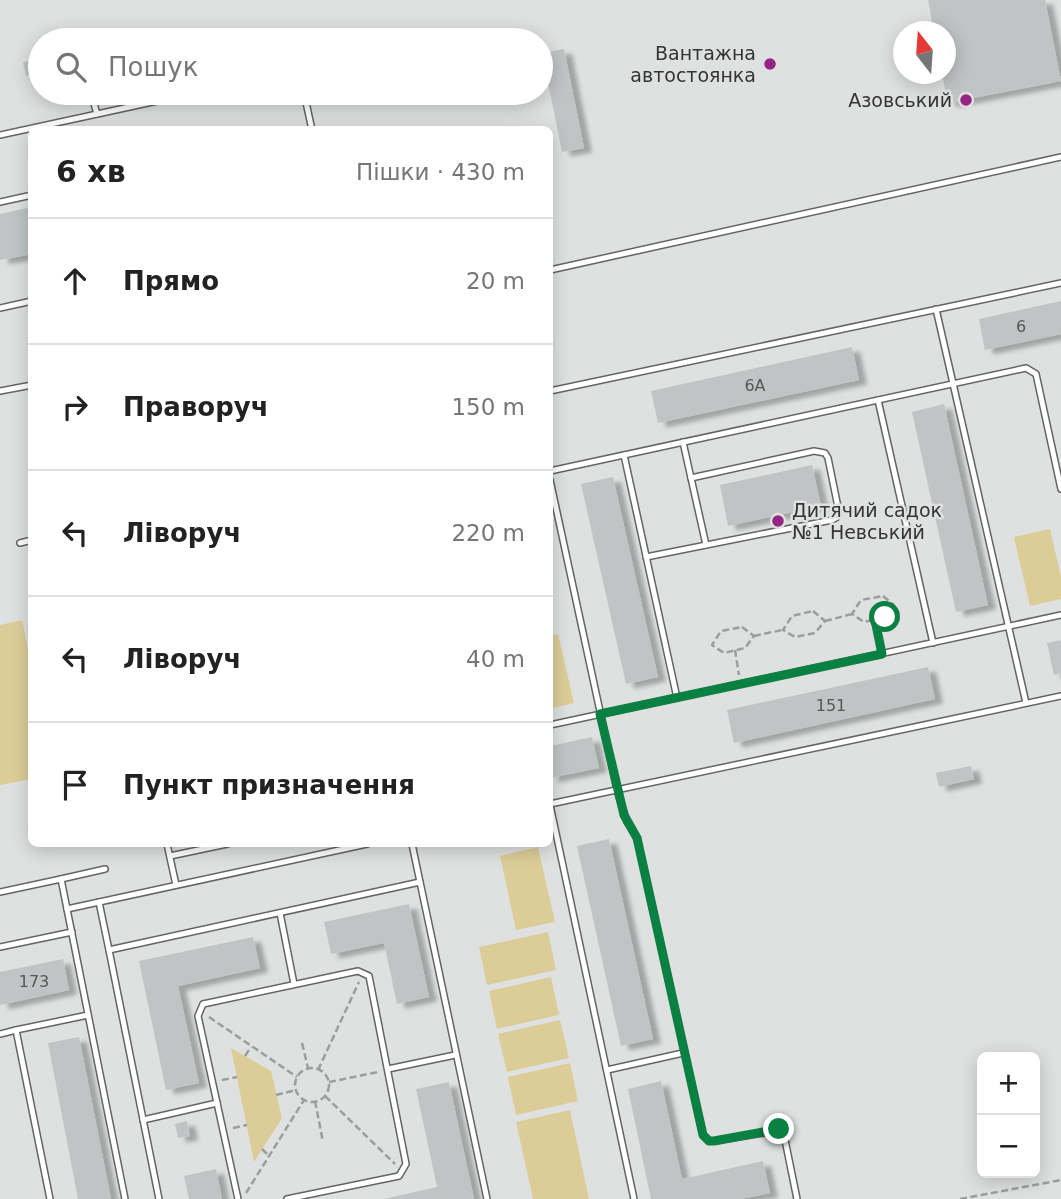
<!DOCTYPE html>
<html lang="uk">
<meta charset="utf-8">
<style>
body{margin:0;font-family:"DejaVu Sans",sans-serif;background:#f2f2f2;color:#222}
.controls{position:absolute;right:21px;bottom:21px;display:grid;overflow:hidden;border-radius:10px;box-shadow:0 4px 18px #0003}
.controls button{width:63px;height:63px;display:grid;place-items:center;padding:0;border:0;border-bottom:2px solid #e0e0e0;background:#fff;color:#222;font:35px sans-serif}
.compass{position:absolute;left:893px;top:21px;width:63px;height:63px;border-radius:50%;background:#fff;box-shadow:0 4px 18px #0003;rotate:343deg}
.stop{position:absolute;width:21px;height:21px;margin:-16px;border:5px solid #0b8043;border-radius:50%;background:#fff}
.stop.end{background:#0b8043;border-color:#fff;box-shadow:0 2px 7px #0008}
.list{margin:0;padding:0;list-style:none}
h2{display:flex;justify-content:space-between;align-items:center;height:91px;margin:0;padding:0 28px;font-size:30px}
h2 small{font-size:23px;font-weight:400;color:#767676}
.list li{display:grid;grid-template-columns:46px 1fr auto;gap:21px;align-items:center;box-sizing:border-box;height:126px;padding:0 28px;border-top:2px solid #e0e0e0}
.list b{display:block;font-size:26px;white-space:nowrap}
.list em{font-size:23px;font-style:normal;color:#767676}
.icon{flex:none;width:38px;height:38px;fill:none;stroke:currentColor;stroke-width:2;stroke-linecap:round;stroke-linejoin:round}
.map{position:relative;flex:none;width:1061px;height:1199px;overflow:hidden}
.search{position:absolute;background:#fff;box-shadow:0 4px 18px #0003;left:28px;top:28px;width:525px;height:77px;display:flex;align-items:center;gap:18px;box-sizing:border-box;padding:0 24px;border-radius:38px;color:#767676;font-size:26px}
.panel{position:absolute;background:#fff;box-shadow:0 4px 18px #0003;left:28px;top:126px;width:525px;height:721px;border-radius:10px}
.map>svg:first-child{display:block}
.green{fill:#dccd98}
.building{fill:#c0c4c4;filter:url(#shadow)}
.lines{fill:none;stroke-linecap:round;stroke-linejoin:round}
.service-casing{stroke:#626563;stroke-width:8}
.path{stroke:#9c9e9d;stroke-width:2.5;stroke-dasharray:7 3.5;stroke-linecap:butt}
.service{stroke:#fff;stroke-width:5}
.route{stroke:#0b8043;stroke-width:9}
.poi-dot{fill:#952483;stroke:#dee1df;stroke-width:2.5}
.labels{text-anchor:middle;stroke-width:5;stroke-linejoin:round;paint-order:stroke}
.number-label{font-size:16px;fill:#565857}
.poi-label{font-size:19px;fill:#333433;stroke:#dee1df;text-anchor:end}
</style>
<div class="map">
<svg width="1061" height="1199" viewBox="0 0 1061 1199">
<defs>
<filter id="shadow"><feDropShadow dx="8" dy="4.5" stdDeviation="2" flood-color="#0004"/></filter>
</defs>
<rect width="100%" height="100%" fill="#dee1df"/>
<g class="green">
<path d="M1050,529L1061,577V599L1030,606L1014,537Z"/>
<path d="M22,620L31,663V779L0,785V625Z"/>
<path d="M558,634L574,703L550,709V636Z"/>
<path d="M538,847L555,922L516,930L500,856Z"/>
<path d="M548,932L556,970L487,985L479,947Z"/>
<path d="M551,977L559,1015L497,1029L489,991Z"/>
<path d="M560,1020L569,1058L507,1072L498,1034Z"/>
<path d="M231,1048L271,1071L282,1118L254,1162Z"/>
<path d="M570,1063L578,1101L516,1115L508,1077Z"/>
<path d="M570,1110L589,1199H533L516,1122Z"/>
</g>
<g class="building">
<path d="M928,0H1045L1061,81L948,103L942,74H946V32H934Z"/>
<path d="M564,49L584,148L562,152L542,53Z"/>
<path d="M40,59V73L26,76L23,62Z"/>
<path d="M32,207V254L0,260V214Z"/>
<path d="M1061,301V334L985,350L979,319Z"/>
<path d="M852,347L859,380L658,423L651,391Z"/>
<path d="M944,404L988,605L956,612L912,412Z"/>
<path d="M812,465L821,506L728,526L720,485Z"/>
<path d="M613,477L658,677L626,684L581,484Z"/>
<path d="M1061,640V673L1054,675L1047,643Z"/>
<path d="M928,667L935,699L734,743L727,710Z"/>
<path d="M592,737L599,768L550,778V746Z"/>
<path d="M971,766L974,779L939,787L936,773Z"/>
<path d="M609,839L653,1039L621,1046L577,846Z"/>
<path d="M409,904L429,997L397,1004L384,943L331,954L324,922Z"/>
<path d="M253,937L260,968L178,986L199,1083L166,1090L139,961Z"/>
<path d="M63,959L69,990L0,1005V972Z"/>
<path d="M79,1037L111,1199H78L48,1043Z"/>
<path d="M661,1081L682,1179L763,1161L770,1193L741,1199H651L628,1089Z"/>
<path d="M449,1082L474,1199H384L437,1187L416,1089Z"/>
<path d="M187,1121L190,1136L178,1138L175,1124Z"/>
<path d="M216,1169L222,1199H189L184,1176Z"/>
</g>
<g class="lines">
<g class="service-casing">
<g id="service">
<path d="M91,93L97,114"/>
<path d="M304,93L312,130"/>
<path d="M0,135L194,93"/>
<path d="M0,202L32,195"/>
<path d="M550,270L1061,157"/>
<path d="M0,308L32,301"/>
<path d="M936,309L1026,703"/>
<path d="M0,391L32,385"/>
<path d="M550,391L1061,283"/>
<path d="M878,400L933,643"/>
<path d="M624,455L677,698"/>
<path d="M550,471L1026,368L1036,374L1061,489"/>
<path d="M691,478L706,545"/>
<path d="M550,480L617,790L627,822L637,838L703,1135L709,1141H714L783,1130L797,1199"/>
<path d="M20,543L32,540"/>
<path d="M646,557L832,520L837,517L839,512L828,458L825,453L814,451L691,478L683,442"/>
<path d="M550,725L1061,615"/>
<path d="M550,804L1061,696"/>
<path d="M550,805L634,1199"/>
<path d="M167,844L176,885"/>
<path d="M412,844L420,882"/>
<path d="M170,856L227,844"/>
<path d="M105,869L61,879L125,1199"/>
<path d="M0,892L61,879"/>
<path d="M99,902L109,950"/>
<path d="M67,909L367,844"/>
<path d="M280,913L294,984"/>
<path d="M0,947L72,932"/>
<path d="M0,1034L16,1030"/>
<path d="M388,1069L455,1055"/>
<path d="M607,1070L683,1053"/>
<path d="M143,1120L217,1103"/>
<path d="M50,1199L16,1030L88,1015"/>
<path d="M159,1199L109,950L420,882L487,1199"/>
<path d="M238,1199L198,1016L203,1004L358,971L369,976L406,1164L399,1176L287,1199"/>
</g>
</g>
<g class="path">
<path d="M883,596L894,605L885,617L864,622L852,614L861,600Z"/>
<path d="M813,611L825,621L815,633L795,637L783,630L792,616Z"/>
<path d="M875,619L880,644"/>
<path d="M825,621L852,614"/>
<path d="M742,627L754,636L745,648L724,653L712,645L721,631Z"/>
<path d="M754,636L782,630"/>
<path d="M735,650L739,675"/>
<path d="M209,1017L297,1077"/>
<path d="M302,1043L308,1068"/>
<path d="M245,1056L251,1047"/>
<circle cx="312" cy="1085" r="17"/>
<path d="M318,1070L359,982"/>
<path d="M222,1080L237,1077"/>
<path d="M329,1082L378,1072"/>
<path d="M276,1095L296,1090"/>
<path d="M325,1096L395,1164"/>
<path d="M315,1101L323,1142"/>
<path d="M233,1128L247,1125"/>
<path d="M262,1149L269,1156"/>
<path d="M246,1193L304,1100"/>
<path d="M960,1199L1061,1180"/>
</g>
<use href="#service" class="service"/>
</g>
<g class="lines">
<path class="route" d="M779,1129L714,1141H709L703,1135L637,838L624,815L600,714L882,654L875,620L885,617"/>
</g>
<g class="poi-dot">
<circle cx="770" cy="64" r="7"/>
<circle cx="966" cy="100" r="7"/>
<circle cx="778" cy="521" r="7"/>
</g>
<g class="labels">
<g class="number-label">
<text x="1021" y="332">6</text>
<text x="755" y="391">6А</text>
<text x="831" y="711">151</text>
<text x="34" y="987">173</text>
</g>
<g class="poi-label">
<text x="756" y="60">Вантажна<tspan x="756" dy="22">автостоянка</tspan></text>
<text x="952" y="107">Азовський</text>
<text x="792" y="517" text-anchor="start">Дитячий садок<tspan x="792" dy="22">№1 Невський</tspan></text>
</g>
</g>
</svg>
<div class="controls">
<button>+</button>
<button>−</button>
</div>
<svg class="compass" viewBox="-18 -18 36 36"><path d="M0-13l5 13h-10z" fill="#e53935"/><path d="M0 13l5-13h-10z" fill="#767676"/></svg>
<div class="stop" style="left:885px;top:617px"></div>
<div class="stop end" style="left:779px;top:1129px"></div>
<div class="search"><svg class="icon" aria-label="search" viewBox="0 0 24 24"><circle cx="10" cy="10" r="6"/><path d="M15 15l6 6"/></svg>Пошук</div>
<section class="panel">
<h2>6 хв<small>Пішки · 430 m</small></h2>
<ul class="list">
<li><svg class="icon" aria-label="ahead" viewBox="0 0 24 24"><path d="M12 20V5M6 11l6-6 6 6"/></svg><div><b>Прямо</b></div><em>20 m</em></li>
<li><svg class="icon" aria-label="right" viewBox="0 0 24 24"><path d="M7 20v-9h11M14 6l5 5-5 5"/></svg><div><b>Праворуч</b></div><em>150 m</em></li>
<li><svg class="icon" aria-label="left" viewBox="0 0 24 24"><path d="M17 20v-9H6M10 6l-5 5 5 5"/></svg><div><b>Ліворуч</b></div><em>220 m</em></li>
<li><svg class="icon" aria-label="left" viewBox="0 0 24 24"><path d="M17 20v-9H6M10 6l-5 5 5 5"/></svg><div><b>Ліворуч</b></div><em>40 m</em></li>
<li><svg class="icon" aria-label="arrive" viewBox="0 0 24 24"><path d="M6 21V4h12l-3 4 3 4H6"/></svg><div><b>Пункт призначення</b></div></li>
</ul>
</section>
</div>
